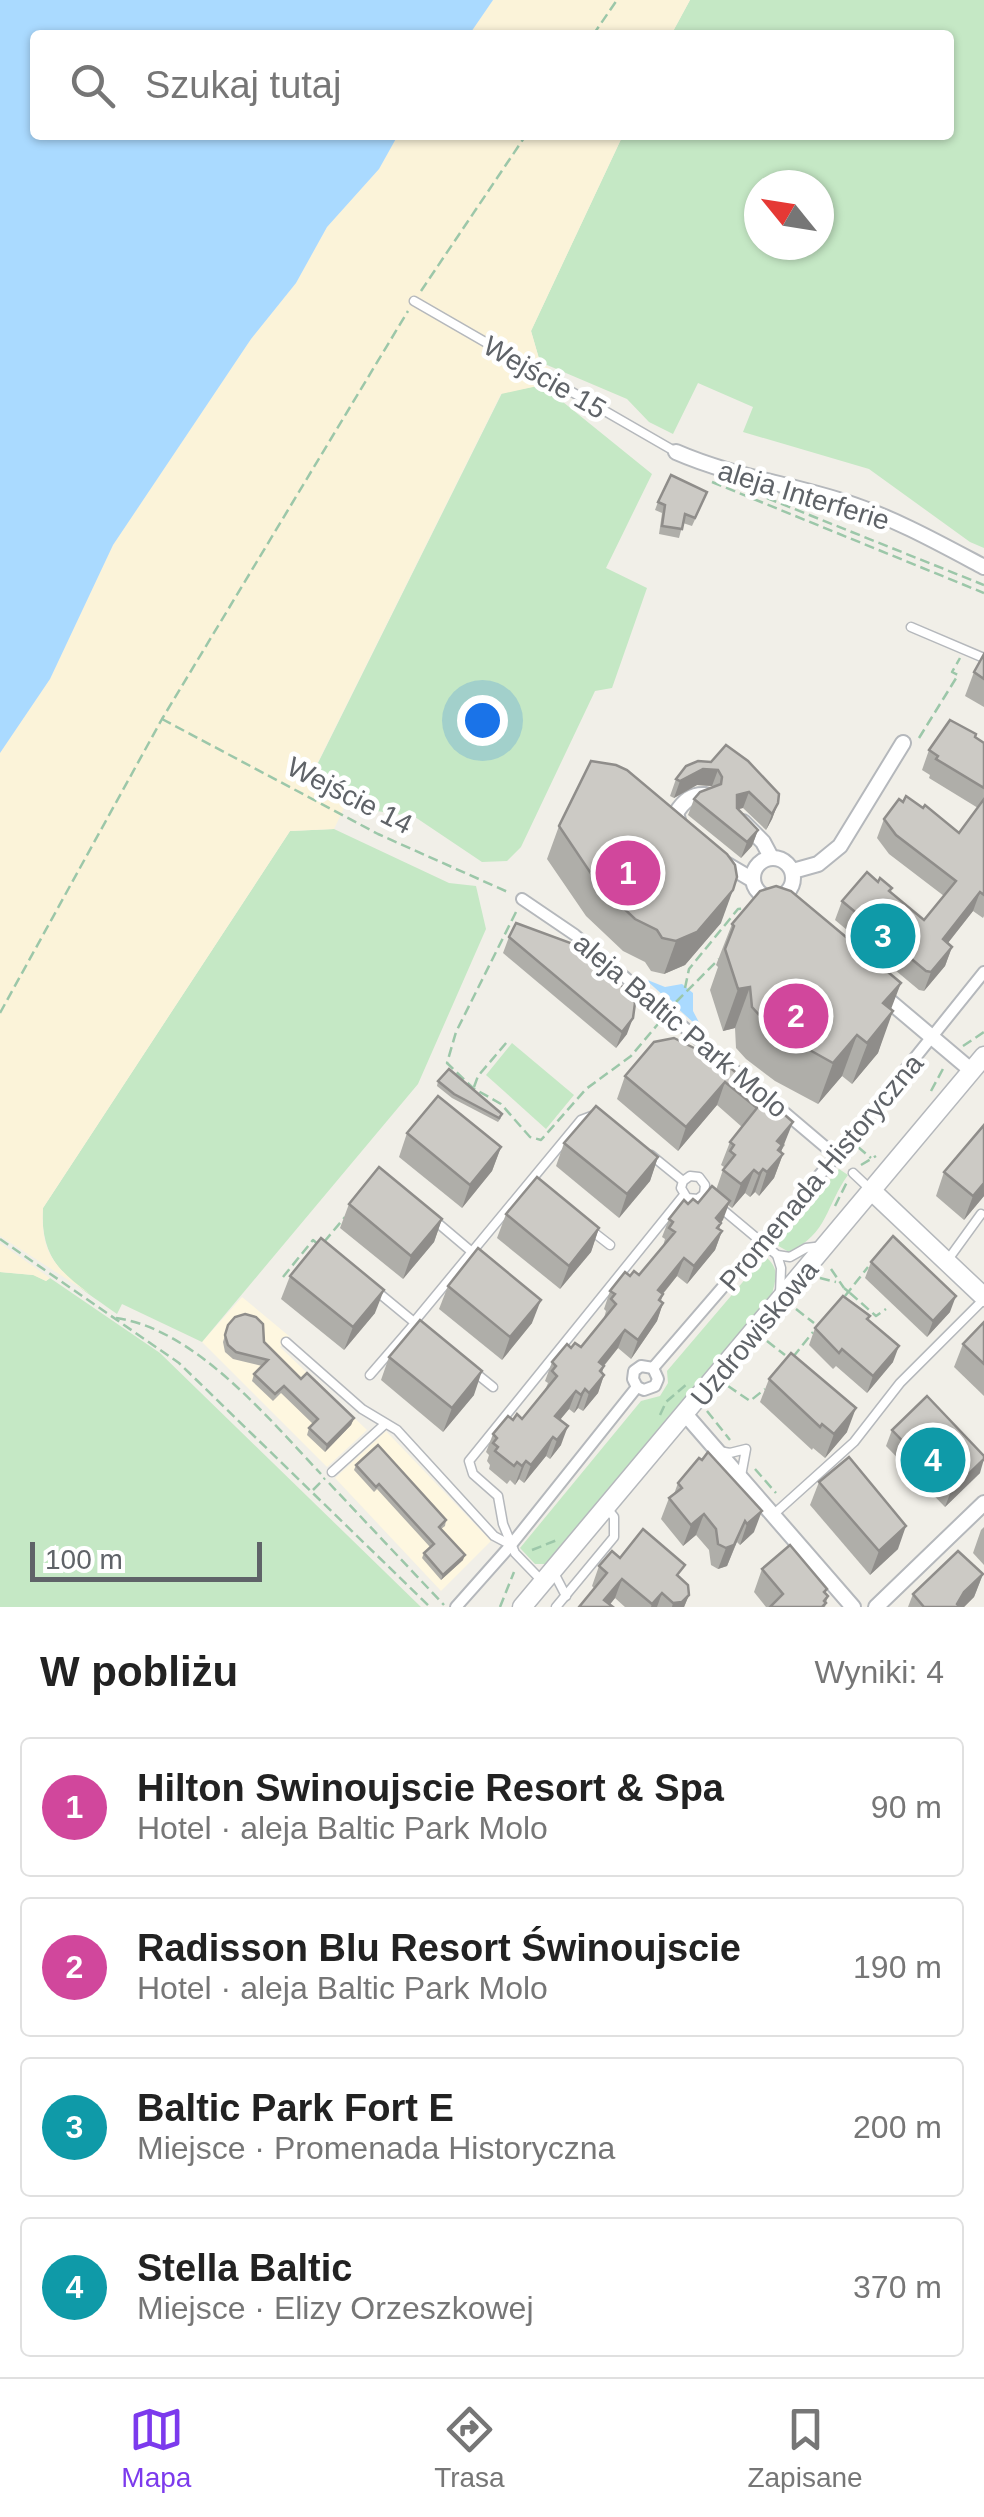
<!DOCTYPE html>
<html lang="pl">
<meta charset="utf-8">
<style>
body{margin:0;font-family:Arial,sans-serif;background:#f2f2f2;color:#222}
.compass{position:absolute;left:744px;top:170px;width:90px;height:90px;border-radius:50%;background:#fff;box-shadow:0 2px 8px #0004;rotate:300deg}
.scale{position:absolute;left:30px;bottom:25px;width:232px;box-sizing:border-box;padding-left:10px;border:5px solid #5f6368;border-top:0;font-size:28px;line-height:35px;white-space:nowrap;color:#5f6368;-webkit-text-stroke:8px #fff;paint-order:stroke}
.you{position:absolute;left:482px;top:720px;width:35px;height:35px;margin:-25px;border:8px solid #fff;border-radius:50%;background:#1a73e8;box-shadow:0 0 0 15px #1a73e833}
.badge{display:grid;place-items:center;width:65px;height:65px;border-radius:50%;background:#7c3aed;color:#fff;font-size:32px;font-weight:700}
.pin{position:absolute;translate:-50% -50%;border:5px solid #fff;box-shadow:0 2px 10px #0006}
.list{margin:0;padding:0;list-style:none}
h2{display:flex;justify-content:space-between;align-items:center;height:130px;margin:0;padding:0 40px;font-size:42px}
h2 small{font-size:32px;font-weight:400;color:#767676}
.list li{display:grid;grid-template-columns:65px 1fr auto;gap:30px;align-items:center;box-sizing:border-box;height:140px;margin:0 20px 20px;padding:0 20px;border:2px solid #e0e0e0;border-radius:10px}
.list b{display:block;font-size:38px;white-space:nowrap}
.list p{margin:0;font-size:32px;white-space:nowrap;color:#767676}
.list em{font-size:32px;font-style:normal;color:#767676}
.icon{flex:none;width:55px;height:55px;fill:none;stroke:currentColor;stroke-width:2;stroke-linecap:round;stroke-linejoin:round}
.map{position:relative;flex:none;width:984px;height:1607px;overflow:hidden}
.search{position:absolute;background:#fff;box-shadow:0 2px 8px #0004;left:30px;right:30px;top:30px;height:110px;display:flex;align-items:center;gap:25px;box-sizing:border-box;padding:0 35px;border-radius:10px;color:#767676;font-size:38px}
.sheet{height:770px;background:#fff}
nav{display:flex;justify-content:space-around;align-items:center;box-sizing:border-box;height:140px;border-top:2px solid #e0e0e0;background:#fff;font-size:28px;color:#767676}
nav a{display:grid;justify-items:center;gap:5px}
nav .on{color:#7c3aed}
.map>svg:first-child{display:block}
.commercial{fill:#fef7e0}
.green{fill:#c5e8c5;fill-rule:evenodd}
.sand{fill:#fbf3d9}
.water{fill:#aadaff}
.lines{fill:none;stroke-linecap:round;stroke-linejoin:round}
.service-casing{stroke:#b5b8bc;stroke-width:11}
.pedestrian-casing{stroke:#b5b8bc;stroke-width:14}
.minor-casing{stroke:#b5b8bc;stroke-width:18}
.tertiary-casing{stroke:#b5b8bc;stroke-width:21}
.path{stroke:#9cc7a9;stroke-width:2.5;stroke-dasharray:10 5;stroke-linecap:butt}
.service{stroke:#fff;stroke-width:8}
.pedestrian{stroke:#fff;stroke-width:10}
.minor{stroke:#fff;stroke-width:14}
.tertiary{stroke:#fff;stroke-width:18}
.path-bridge{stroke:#9cc7a9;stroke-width:2.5;stroke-dasharray:10 5;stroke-linecap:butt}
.wall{fill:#afaea9}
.shaded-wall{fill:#8f8d8a}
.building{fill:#cccac5;stroke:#8f8d8a;stroke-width:2.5}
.labels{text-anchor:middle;stroke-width:9;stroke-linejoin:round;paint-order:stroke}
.street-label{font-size:28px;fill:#5f6368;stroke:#fff}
</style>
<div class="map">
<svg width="984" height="1607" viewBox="0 0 984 1607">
<rect width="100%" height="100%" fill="#f1efe8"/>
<g class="commercial">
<path d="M242,1297L289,1336L280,1347L367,1430L327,1467L202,1342Z"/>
<path d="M386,1431L491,1541L441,1591L335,1478Z"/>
</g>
<g class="green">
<path d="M690,0H984V548L970,542L869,469L743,432L753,407L698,383L673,434L649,422L627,399L540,362L531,331L623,135H949V35H671ZM759,185H819V245H759Z"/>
<path d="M542,385L652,474L606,568L647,588L612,688L595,691L521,847L507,861L482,862L415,817L345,806L317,765L502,393Z"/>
<path d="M334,829L449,883L476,886L486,929L418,1084L202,1342L122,1304L117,1314C74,1283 39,1267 43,1208L290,831Z"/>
<path d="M512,1043L574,1095L546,1129L486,1075Z"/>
<path d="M839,1169L848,1175C826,1205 828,1234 789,1252L775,1244Z"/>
<path d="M765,1256C780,1269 776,1277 772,1295L547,1564H535L520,1548L641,1401L660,1396L668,1383L667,1371Z"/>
<path d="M0,1272L34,1275L46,1281L50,1278L160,1353L421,1607H0Z"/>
</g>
<g class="sand">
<path d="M493,0H690L671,35H469Z"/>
<path d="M398,135H623L531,331L540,362L551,369L542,385L501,394L317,764L345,806L334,829L290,831L43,1208C40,1253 55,1268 90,1294L0,1236V753L50,679L113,545L251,339L296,283L327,227L379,169Z"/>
<path d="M0,1243L50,1278L46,1281L33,1275L0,1272Z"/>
</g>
<g class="water">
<path d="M0,0H493L469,35H35V135H398L379,169L327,227L296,283L251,339L113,545L50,679L0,753Z"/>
<path d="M645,979L665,987L682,984L693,993V1011L704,1032Z"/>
</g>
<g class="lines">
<g class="service-casing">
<g id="service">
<path d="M414,301L676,452"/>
<path d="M911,627L984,658"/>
<path d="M651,1155L683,1181"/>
<path d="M853,1173L870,1189"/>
<path d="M704,1194L698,1199L687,1198L681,1188L683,1181L690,1176L699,1177L705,1185L704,1194L777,1255L790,1257L806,1248L823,1246"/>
<path d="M433,1219L472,1252"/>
<path d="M592,1231L610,1245"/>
<path d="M777,1255L781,1268L780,1294"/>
<path d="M947,1261L981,1214"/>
<path d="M374,1289L414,1322L581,1120L597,1114"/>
<path d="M286,1342L362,1409L397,1430L494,1536L511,1545"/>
<path d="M472,1370L493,1387"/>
<path d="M370,1375L415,1323"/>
<path d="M719,1451L730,1453L746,1449L741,1476"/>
<path d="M332,1472L384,1425"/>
<path d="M774,1514L854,1442L900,1383L984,1299"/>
<path d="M553,1571L566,1596"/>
<path d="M543,1582L515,1553L503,1524L498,1496L473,1474L469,1461L684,1195"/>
<path d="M556,1607L614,1537V1517L606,1507"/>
</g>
</g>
<g class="pedestrian-casing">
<g id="pedestrian">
<path d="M522,899L575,935L836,1156"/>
<path d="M637,1387L644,1390L655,1386L658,1379L653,1368"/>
<path d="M456,1607L511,1545L637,1387L633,1379L634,1371L641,1366L653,1368L836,1156L984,972"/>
</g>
</g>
<g class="minor-casing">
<g id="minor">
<path d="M676,452C731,476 789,484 845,502C894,518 939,543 984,567"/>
<path d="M743,822L763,842L771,857"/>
<path d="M680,827L676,813C684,801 691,794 706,795"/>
<circle cx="773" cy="878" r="20"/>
<path d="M724,863L753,880"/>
<path d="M793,871L818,864L840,846L903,743"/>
<path d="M881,994L972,1071"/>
<path d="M686,1415L853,1607"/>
<path d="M876,1607L984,1503"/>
</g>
</g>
<g class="tertiary-casing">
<g id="tertiary">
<path d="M873,1192L984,1297"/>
<path d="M522,1607L984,1056"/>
</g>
</g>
<g class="path">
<path d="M593,35L617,0"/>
<path d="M421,291L526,135"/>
<path d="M712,482L984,593"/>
<path d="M767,498L984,585"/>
<path d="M162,719L378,834L510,893"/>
<path d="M919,738L958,675L952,672L960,658"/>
<path d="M516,912L456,1032L447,1063L473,1088L501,1104L530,1137L541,1140L586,1089L631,1056L658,1024"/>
<path d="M685,988L689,969L738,909L748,908"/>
<path d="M676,1002L719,959"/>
<path d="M0,1013L162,719L408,311"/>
<path d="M963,1046L984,1032"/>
<path d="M474,1087L478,1076L507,1042"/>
<path d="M931,1091L944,1067"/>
<path d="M858,1147L871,1158"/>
<path d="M861,1165L876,1156"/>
<path d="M835,1206L847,1182"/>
<path d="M0,1239L179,1363L430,1607"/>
<path d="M324,1242L345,1217"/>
<path d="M831,1269L844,1288"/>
<path d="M283,1277L313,1240L319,1245"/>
<path d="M820,1278L836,1282"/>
<path d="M850,1293L876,1316L886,1309"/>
<path d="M845,1296L868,1267"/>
<path d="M796,1309L814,1323"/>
<path d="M116,1318C195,1329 268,1418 321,1474"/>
<path d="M767,1341L785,1355"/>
<path d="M793,1357L813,1332"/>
<path d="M728,1386L750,1401L765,1389"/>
<path d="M707,1411L730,1440"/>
<path d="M660,1415L666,1402L687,1384"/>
<path d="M755,1469L776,1493"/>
<path d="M329,1483L444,1605"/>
<path d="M313,1490L325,1478"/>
<path d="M532,1550L557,1540"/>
<path d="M500,1607L514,1572"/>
</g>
<use href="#service" class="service"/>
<use href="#pedestrian" class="pedestrian"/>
<use href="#minor" class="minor"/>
<use href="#tertiary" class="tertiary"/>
<path class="path-bridge" d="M844,1288L850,1293"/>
</g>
<g class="wall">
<path d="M704,500L692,526L683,523L679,538L659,534L662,513L655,510L658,502Z"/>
<path d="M984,654V707L965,696L974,672Z"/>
<path d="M975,737L984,743V916L983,918L973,911L948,943L952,947L945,966L924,991L919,990L835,920L842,901L891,892L924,920L944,896L889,854L877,838L884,819L903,802L959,833L978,808L929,778L930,775L922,770L929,750Z"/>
<path d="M711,762L778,803L772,819L766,830L743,808L738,809L758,830L752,846L741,858L688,815L694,799L713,788L712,786L697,785L674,798L670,796L676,779Z"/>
<path d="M559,826L721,923L685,965L664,974L651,971L645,962L623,951L586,916L547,859Z"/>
<path d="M732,924L891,1010L878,1053L852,1084L842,1076L818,1104L775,1081L746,1059L736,1048L735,1028L723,1031L710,990L718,967L716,965Z"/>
<path d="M509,937L627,1034L616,1048L503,953Z"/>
<path d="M726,1064L785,1145L780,1152L783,1154L774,1178L759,1196L755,1192L750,1197L745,1193L732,1208L728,1205L721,1222L719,1229L722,1231L715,1250L687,1284L677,1276L663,1294L661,1301L663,1303L657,1321L631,1359L618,1348L604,1366L602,1373L604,1375L598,1393L583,1411L578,1408L574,1413L569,1409L560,1420L561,1445L550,1459L546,1456L524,1483L519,1479L515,1485L510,1480L507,1484L489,1469L490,1465L487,1461L489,1455L486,1452L493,1434L513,1420L522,1419L545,1390L548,1383L545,1381L552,1362L571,1348L581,1347L604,1318L606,1311L604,1309L610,1291L630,1276L639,1275L663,1246L665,1239L662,1237L669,1219L688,1204L698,1203L716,1190L724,1167L721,1165L730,1142L742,1127L717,1105L678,1151L617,1099L625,1076Z"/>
<path d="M438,1081L500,1117L501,1118L498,1122L452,1098L437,1086Z"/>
<path d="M407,1133L501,1147L492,1171L462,1208L399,1157Z"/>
<path d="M564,1143L658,1157L650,1181L619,1218L556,1166Z"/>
<path d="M944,1172L984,1196L964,1220L936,1196Z"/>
<path d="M349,1204L442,1219L434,1242L403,1279L340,1228Z"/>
<path d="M506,1214L599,1228L591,1252L560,1289L497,1238Z"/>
<path d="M871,1262L950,1312L927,1337L865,1278Z"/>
<path d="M290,1276L375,1313L344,1350L281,1299Z"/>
<path d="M448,1286L532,1323L502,1360L439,1309Z"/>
<path d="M869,1320L893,1362L867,1393L836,1366L833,1369L809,1345L815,1328Z"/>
<path d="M984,1322V1396L954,1367L963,1344Z"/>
<path d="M228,1325L264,1342L301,1379L354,1418L351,1425L325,1452L307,1435L309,1428L313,1424L281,1393L273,1401L252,1381L254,1374L262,1366L233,1359L225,1352L223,1342Z"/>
<path d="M389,1357L474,1395L443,1432L381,1380Z"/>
<path d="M769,1379L847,1432L825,1458L813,1448L812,1450L760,1402Z"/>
<path d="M892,1430L980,1473L945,1507L886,1446Z"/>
<path d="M699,1458L754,1532L740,1545L737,1542L727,1566L718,1569L711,1565L709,1550L696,1535L683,1546L661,1519L669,1498L674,1494L678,1483Z"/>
<path d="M356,1465L446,1520L445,1526L441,1529L463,1560L441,1580L422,1558L424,1553L430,1547L377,1489L374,1492L354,1470Z"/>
<path d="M819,1482L898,1549L870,1575L810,1505Z"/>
<path d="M984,1527V1565L973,1553L981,1530Z"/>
<path d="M620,1558L680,1578L689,1595L684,1607H625L615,1598L610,1604L592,1586L599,1566Z"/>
<path d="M762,1569L826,1593L828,1596L825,1607H766L754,1592Z"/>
<path d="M983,1574L974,1597L964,1607H908L913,1594Z"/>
</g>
<g class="shaded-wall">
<path d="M703,769L718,770L712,786L697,785L674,798L680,781Z"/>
<path d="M749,792L743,808L731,811L737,795Z"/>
<path d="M778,803L772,819L766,830L772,814Z"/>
<path d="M758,830L752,846L741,858L747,842Z"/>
<path d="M733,890L721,923L685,965L664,974L676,941Z"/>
<path d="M980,892L973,911L936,958L943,939Z"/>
<path d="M952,947L945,966L924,991L931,972Z"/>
<path d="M901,983L888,1017L893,1011L878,1053L852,1084L883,1003Z"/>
<path d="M750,987L735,1028L723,1031L738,989Z"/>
<path d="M633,1018L627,1034L616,1048L622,1032Z"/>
<path d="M857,1035L842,1076L818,1104L833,1063Z"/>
<path d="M725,1082L717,1105L678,1151L686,1127Z"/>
<path d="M793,1122L777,1162L783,1154L774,1178L759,1196L777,1141Z"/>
<path d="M501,1147L492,1171L462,1208L470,1185Z"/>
<path d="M658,1157L650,1181L619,1218L627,1194Z"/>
<path d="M763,1169L755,1192L750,1197L759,1174Z"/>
<path d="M754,1170L745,1193L732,1208L741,1184Z"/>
<path d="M984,1183V1196L964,1220L973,1196Z"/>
<path d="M730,1201L723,1220L710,1237L716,1218Z"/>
<path d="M442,1219L434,1242L403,1279L411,1256Z"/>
<path d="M721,1223L715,1239L722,1231L715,1250L687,1284L694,1266Z"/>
<path d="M599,1228L591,1252L560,1289L569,1266Z"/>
<path d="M684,1258L677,1276L651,1308L658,1290Z"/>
<path d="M384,1290L375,1313L344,1350L353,1327Z"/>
<path d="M956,1296L950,1312L927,1337L933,1321Z"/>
<path d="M541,1300L532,1323L502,1360L510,1337Z"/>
<path d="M663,1303L657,1321L631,1359L638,1340Z"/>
<path d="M625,1330L618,1348L592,1380L599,1362Z"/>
<path d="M899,1346L893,1362L867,1393L873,1376Z"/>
<path d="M604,1366L598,1382L604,1375L598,1393L583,1411L589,1393L600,1371Z"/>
<path d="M482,1371L474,1395L443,1432L452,1408Z"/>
<path d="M585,1389L578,1408L574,1413L581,1395Z"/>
<path d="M576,1391L569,1409L548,1434L555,1416Z"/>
<path d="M856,1408L847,1432L825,1458L834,1434Z"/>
<path d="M354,1418L351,1425L325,1452L327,1445Z"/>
<path d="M568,1426L561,1445L550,1459L557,1440Z"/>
<path d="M553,1437L546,1456L524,1483L531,1465Z"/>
<path d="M984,1459L980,1473L945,1507L951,1491Z"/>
<path d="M526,1461L519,1479L515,1485L522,1466Z"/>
<path d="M762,1511L754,1532L740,1545L747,1524Z"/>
<path d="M704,1514L696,1535L683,1546L691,1525Z"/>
<path d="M745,1521L727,1566L718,1569L726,1548Z"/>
<path d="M906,1526L898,1549L870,1575L879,1551Z"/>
<path d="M465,1555L463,1560L441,1580L443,1575Z"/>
<path d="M983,1574L974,1597L964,1607H956L964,1592Z"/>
<path d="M622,1579L615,1598L608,1607L604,1600Z"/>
<path d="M662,1593L657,1607H651L652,1604Z"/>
<path d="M689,1595L684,1607H672L673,1603Z"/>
</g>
<g class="building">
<path d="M671,475L707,492L695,518L685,514L682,529L662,526L665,505L658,502Z"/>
<path d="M984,654V679L974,672Z"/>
<path d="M950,720L976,734L975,737L984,743V788L936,759L938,756L929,750Z"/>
<path d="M726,745L748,761L779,794L778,803L772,814L749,792L737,795V808L758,830L747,842L694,799L700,792L721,784L722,777L718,770L703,769L680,781L676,779L686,766L698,761L711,762Z"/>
<path d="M591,761L616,765L627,770L727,854L735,865L737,877L733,890L697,932L676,941L662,938L657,930L635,919L598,884L559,826Z"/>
<path d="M906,796L923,808L925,805L959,833L984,799V895L980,892L943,939L952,947L931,972L926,971L842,901L867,872L878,882L880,878L892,888L889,891L924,920L956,881L896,835L884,819L899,799L903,802Z"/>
<path d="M776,886L791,891L901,983L883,1003L893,1011L867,1043L857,1035L833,1063L790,1039L761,1017L752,1007L750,987L738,989L725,949L734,926L732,924L760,891Z"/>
<path d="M516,923L576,945L606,966L635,1003L633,1018L622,1032L509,937Z"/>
<path d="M674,1038L726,1064L793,1122L777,1141L782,1145L778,1150L783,1154L767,1172L763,1169L759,1174L754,1170L741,1184L723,1170L735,1155L730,1151L734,1145L730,1142L757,1108L725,1082L686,1127L625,1076L654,1042Z"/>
<path d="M449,1069L502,1114L499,1118L454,1094L438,1081Z"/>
<path d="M438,1096L501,1147L470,1185L407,1133Z"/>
<path d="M596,1106L658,1157L627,1194L564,1143Z"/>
<path d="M984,1125V1183L973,1196L944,1172Z"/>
<path d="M379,1167L442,1219L411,1256L349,1204Z"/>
<path d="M537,1177L599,1228L569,1266L506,1214Z"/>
<path d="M712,1186L730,1201L716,1218L721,1223L717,1228L722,1231L694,1266L684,1258L658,1290L663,1294L659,1300L663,1303L638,1340L625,1330L599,1362L604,1366L600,1371L604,1375L589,1393L585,1389L581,1395L576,1391L555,1416L568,1426L557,1440L553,1437L531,1465L526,1461L522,1466L517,1462L514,1466L495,1451L498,1447L493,1443L497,1438L493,1434L508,1416L513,1420L517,1414L522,1419L557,1376L552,1371L556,1366L552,1362L567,1344L571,1348L575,1343L581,1347L616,1304L611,1299L615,1294L610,1291L625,1272L630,1276L634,1271L639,1275L675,1232L669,1228L673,1222L669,1219L684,1200L688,1204L693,1199L698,1203Z"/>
<path d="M893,1236L956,1296L933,1321L871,1262Z"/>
<path d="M321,1238L384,1290L353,1327L290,1276Z"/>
<path d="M478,1248L541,1300L510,1337L448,1286Z"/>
<path d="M843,1296L870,1316L867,1319L899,1346L873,1376L842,1349L839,1353L815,1328Z"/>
<path d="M245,1314L256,1317L263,1324L264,1342L301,1379L307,1373L354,1418L327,1445L309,1428L318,1419L284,1386L275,1394L254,1374L268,1360L236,1352L228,1345L225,1335L228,1325L235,1317Z"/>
<path d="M420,1320L482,1371L452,1408L389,1357Z"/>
<path d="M984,1322V1364L963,1344Z"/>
<path d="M791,1353L856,1408L834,1434L822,1424L820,1427L769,1379Z"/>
<path d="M927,1396L984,1456V1459L951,1491L892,1430Z"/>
<path d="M378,1445L446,1520L439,1527L465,1555L443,1575L424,1553L434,1544L379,1484L376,1487L356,1465Z"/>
<path d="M708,1452L762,1511L747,1524L745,1521L734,1545L726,1548L718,1544L716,1529L704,1514L691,1525L669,1498L682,1488L678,1483L699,1458L702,1460Z"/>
<path d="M849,1457L906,1526L879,1551L819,1482Z"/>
<path d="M643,1529L685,1565L677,1575L688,1585L689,1595L682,1602L673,1603L662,1593L652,1604L622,1579L604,1600L613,1607H579L607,1573L599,1566L612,1551L620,1558Z"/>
<path d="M790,1545L827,1589L824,1592L828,1596L824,1601L826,1603L822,1607H770L783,1594L762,1569Z"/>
<path d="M958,1551L983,1574L964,1592L957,1604L960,1607H924L913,1594Z"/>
</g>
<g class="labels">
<g class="street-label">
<text transform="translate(545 377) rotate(30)" y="10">Wejście 15</text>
<text transform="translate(804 495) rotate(17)" y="10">aleja Interferie</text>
<text transform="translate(350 795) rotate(27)" y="10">Wejście 14</text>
<text transform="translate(681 1025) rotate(40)" y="10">aleja Baltic Park Molo</text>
<text transform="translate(821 1172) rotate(-50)" y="10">Promenada Historyczna</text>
<text transform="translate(754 1333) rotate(-50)" y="10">Uzdrowiskowa</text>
</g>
</g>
</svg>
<svg class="compass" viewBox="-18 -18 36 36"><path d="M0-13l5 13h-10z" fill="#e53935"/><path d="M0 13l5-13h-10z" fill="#767676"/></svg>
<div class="scale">100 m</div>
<div class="you"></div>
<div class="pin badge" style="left:628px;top:873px;background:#d1479c">1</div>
<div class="pin badge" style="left:796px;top:1016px;background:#d1479c">2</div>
<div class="pin badge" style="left:883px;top:936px;background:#0f9aa8">3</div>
<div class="pin badge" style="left:933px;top:1460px;background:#0f9aa8">4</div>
<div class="search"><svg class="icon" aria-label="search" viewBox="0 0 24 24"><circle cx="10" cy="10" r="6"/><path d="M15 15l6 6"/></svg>Szukaj tutaj</div>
</div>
<section class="sheet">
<h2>W pobliżu<small>Wyniki: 4</small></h2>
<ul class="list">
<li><span class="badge" style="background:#d1479c">1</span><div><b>Hilton Swinoujscie Resort &amp; Spa</b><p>Hotel · aleja Baltic Park Molo</p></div><em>90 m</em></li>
<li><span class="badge" style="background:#d1479c">2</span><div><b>Radisson Blu Resort Świnoujscie</b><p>Hotel · aleja Baltic Park Molo</p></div><em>190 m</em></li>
<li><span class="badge" style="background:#0f9aa8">3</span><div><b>Baltic Park Fort E</b><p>Miejsce · Promenada Historyczna</p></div><em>200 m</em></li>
<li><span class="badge" style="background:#0f9aa8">4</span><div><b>Stella Baltic</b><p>Miejsce · Elizy Orzeszkowej</p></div><em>370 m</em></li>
</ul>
</section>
<nav>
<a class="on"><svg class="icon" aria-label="map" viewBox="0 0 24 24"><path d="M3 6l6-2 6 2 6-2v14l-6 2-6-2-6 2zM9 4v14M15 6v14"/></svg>Mapa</a>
<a><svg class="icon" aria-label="directions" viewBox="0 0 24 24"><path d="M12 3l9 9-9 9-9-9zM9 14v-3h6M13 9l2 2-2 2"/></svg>Trasa</a>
<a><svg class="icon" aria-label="saved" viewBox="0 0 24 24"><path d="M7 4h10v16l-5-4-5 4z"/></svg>Zapisane</a>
</nav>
